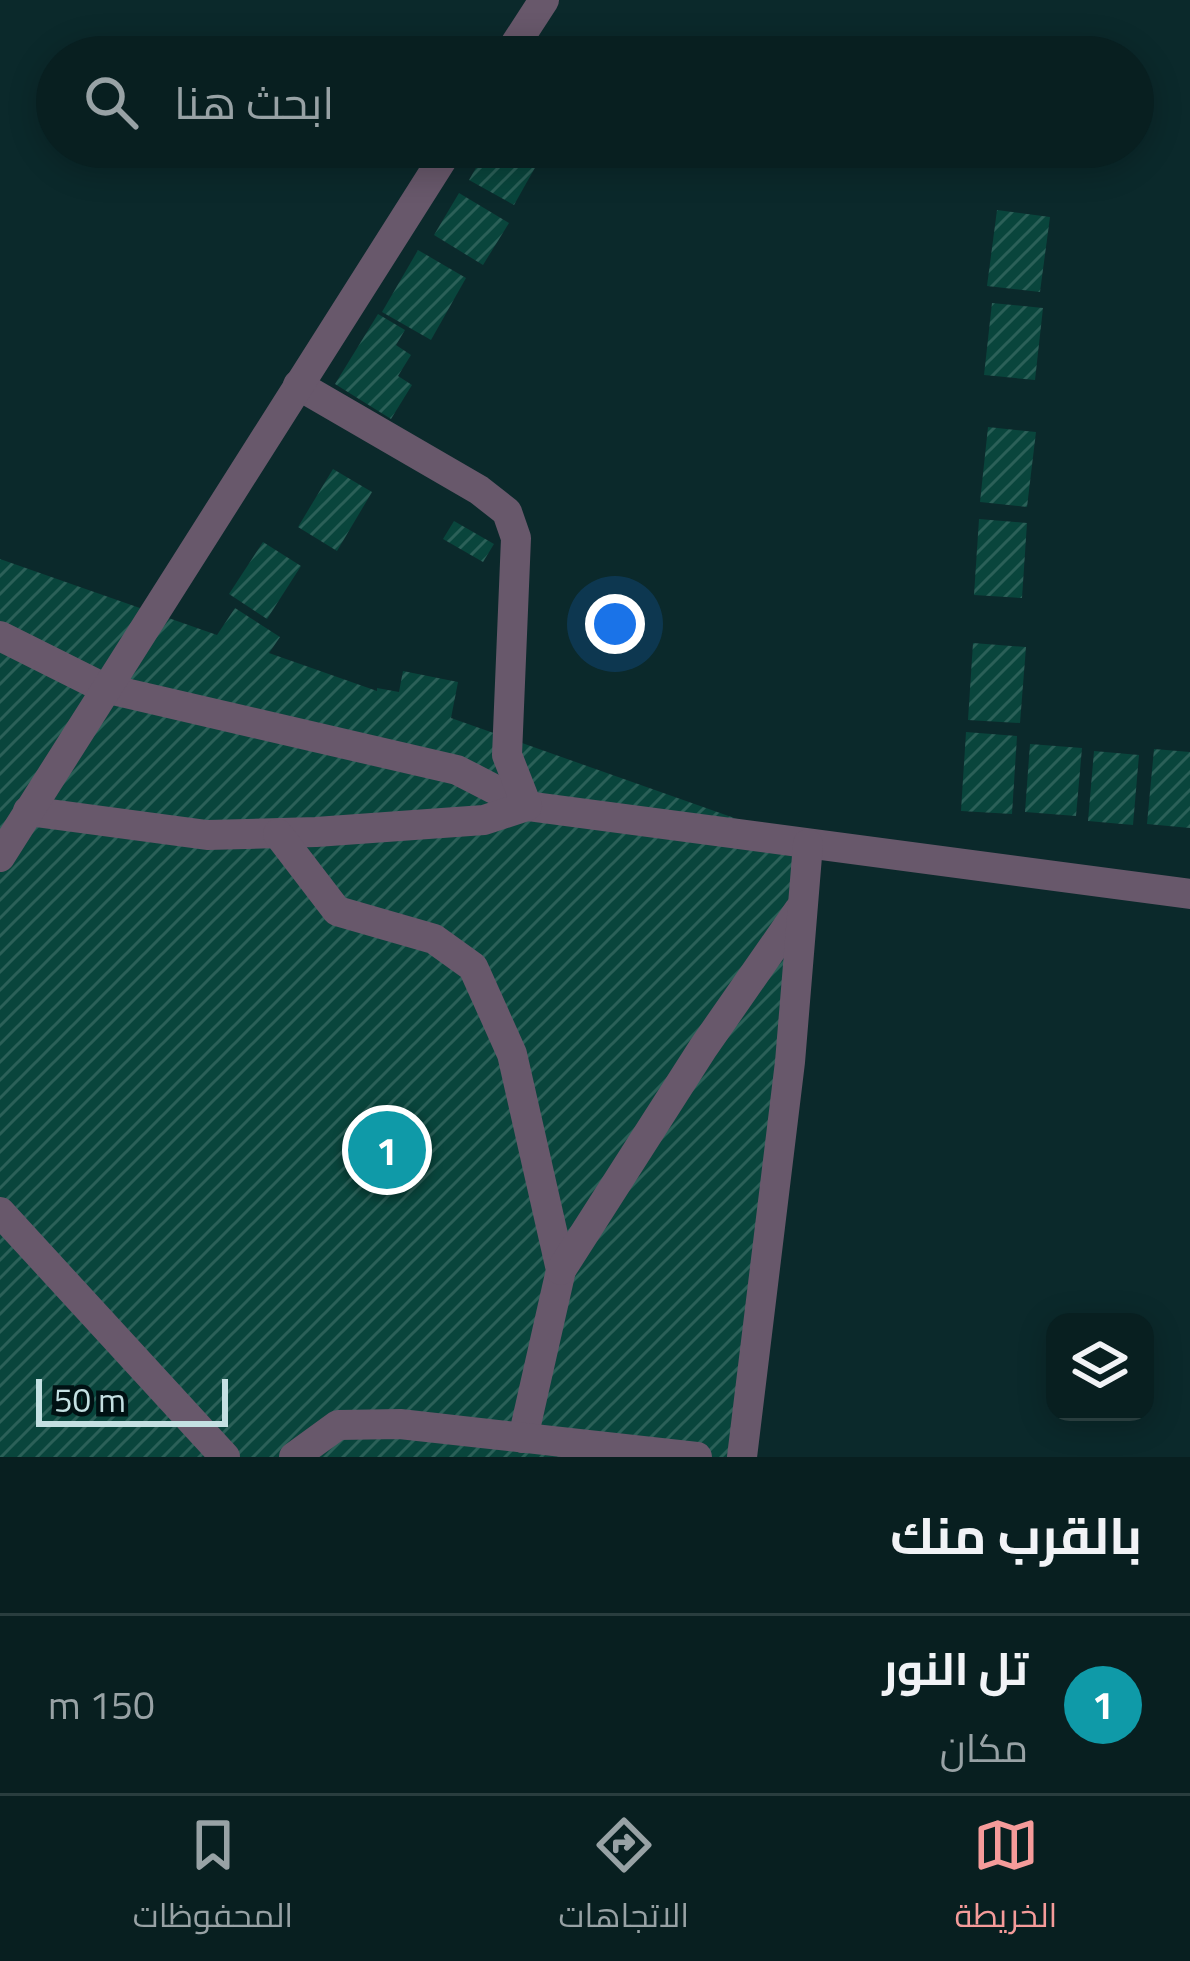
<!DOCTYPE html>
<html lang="ar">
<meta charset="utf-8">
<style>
body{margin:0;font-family:"Titillium Web",Cairo,sans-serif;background:#162c2d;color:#f1f3f6;direction:rtl}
.controls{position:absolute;right:36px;bottom:36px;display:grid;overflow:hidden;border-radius:24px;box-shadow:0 6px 30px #0003}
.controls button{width:108px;height:108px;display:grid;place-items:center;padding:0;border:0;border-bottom:3px solid #293d3e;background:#081f20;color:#f1f3f6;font:60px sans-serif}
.scale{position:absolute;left:36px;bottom:30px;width:192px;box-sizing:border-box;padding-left:12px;border:6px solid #c4e0e2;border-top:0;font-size:33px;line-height:42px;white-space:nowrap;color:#c4e0e2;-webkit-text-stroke:9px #001113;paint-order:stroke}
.you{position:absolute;left:615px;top:624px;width:42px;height:42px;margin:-30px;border:9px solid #fff;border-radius:50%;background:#1a73e8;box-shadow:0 0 0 18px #1a73e833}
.badge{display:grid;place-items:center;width:78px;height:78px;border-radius:50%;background:#f59b9a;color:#fff;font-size:39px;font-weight:700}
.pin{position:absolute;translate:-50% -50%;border:6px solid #fff;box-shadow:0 3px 12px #0006}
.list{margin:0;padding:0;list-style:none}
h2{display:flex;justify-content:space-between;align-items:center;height:156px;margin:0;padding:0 48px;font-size:51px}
h2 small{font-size:39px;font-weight:400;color:#98a2a5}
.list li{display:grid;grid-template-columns:78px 1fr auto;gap:36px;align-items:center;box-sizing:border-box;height:180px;padding:0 48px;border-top:3px solid #293d3e}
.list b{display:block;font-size:45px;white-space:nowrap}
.list p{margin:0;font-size:39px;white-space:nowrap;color:#98a2a5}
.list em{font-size:39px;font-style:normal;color:#98a2a5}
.icon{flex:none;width:66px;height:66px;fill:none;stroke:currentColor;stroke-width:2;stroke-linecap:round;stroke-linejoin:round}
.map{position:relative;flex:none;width:1190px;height:1457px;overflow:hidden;direction:ltr}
.search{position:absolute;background:#081f20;box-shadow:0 6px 30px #0003;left:36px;right:36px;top:36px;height:132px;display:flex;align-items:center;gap:30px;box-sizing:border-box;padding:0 42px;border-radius:66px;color:#98a2a5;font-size:45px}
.sheet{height:336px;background:#081f20}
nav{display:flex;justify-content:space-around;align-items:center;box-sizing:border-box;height:168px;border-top:3px solid #293d3e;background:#081f20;font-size:33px;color:#98a2a5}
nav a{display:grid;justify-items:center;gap:6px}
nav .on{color:#f59b9a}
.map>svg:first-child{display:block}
.building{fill:url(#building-hatch)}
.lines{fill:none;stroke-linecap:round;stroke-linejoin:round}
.minor{stroke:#68586b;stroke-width:30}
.tertiary{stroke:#68586b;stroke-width:30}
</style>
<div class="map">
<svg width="1190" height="1457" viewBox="0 0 1190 1457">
<defs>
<pattern id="building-hatch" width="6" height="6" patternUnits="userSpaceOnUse" patternTransform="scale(3)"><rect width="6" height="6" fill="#09453c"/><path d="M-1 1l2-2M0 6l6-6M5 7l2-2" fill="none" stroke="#2b6058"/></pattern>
</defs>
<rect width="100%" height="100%" fill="#0b292b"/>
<g class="building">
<path d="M488,147L545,150L514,205L469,180Z"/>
<path d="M459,193L509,223L483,265L434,235Z"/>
<path d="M997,210L1050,217L1040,292L987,286Z"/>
<path d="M418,250L466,278L431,340L382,312Z"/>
<path d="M992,303L1043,308L1035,380L984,375Z"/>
<path d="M378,314L405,330L396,345L411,355L398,376L412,385L391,419L335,384Z"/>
<path d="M988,427L1036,432L1027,507L980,502Z"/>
<path d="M333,469L372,492L337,551L298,527Z"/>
<path d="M979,519L1027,523L1022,598L974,595Z"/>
<path d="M454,521L494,544L483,562L443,539Z"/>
<path d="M263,542L301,566L267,619L229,594Z"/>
<path d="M0,559L217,635L235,608L280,637L269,653L377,691V688L399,692L403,671L458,682L451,718L808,844L738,1457H0Z"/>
<path d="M973,643L1026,647L1020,723L968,720Z"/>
<path d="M966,732L1017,736L1012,814L961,811Z"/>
<path d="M1030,744L1082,748L1076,816L1025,812Z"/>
<path d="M1154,749L1190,752V828L1147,824Z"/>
<path d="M1094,751L1139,755L1133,825L1088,821Z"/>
</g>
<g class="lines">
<g class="minor">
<path d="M0,636L104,688L457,770L527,806L1190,894"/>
<path d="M28,811L207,835L316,832L484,820L527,806L507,755L516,538L507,512L479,490L298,385"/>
<path d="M278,834L337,911L434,939L473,967L512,1054L561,1270L523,1438"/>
<path d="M0,1212L225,1457"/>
<path d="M561,1270L703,1048L799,910"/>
<path d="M294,1457L338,1425L400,1424L697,1457"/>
<path d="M742,1457L790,1062L808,844"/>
</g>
<g class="tertiary">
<path d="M507,57L544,0"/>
<path d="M0,857L450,147"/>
</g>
</g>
</svg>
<div class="controls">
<button><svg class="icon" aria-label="layers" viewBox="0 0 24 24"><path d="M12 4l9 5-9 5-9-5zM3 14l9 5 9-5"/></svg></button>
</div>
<div class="scale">50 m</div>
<div class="you"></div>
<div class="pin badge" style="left:387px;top:1150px;background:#0f9aa8">1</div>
<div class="search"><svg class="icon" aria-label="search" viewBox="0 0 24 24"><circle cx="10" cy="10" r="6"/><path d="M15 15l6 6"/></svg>ابحث هنا</div>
</div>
<section class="sheet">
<h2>بالقرب منك<small></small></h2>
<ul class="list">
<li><span class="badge" style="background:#0f9aa8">1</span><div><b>تل النور</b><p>مكان</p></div><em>150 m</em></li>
</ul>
</section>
<nav>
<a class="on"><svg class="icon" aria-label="map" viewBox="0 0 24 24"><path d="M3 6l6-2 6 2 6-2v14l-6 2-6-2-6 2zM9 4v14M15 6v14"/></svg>الخريطة</a>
<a><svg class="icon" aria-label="directions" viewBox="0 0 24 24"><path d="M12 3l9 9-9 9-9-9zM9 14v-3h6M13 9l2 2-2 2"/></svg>الاتجاهات</a>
<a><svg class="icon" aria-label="saved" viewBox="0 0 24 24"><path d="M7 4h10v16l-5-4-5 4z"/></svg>المحفوظات</a>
</nav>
